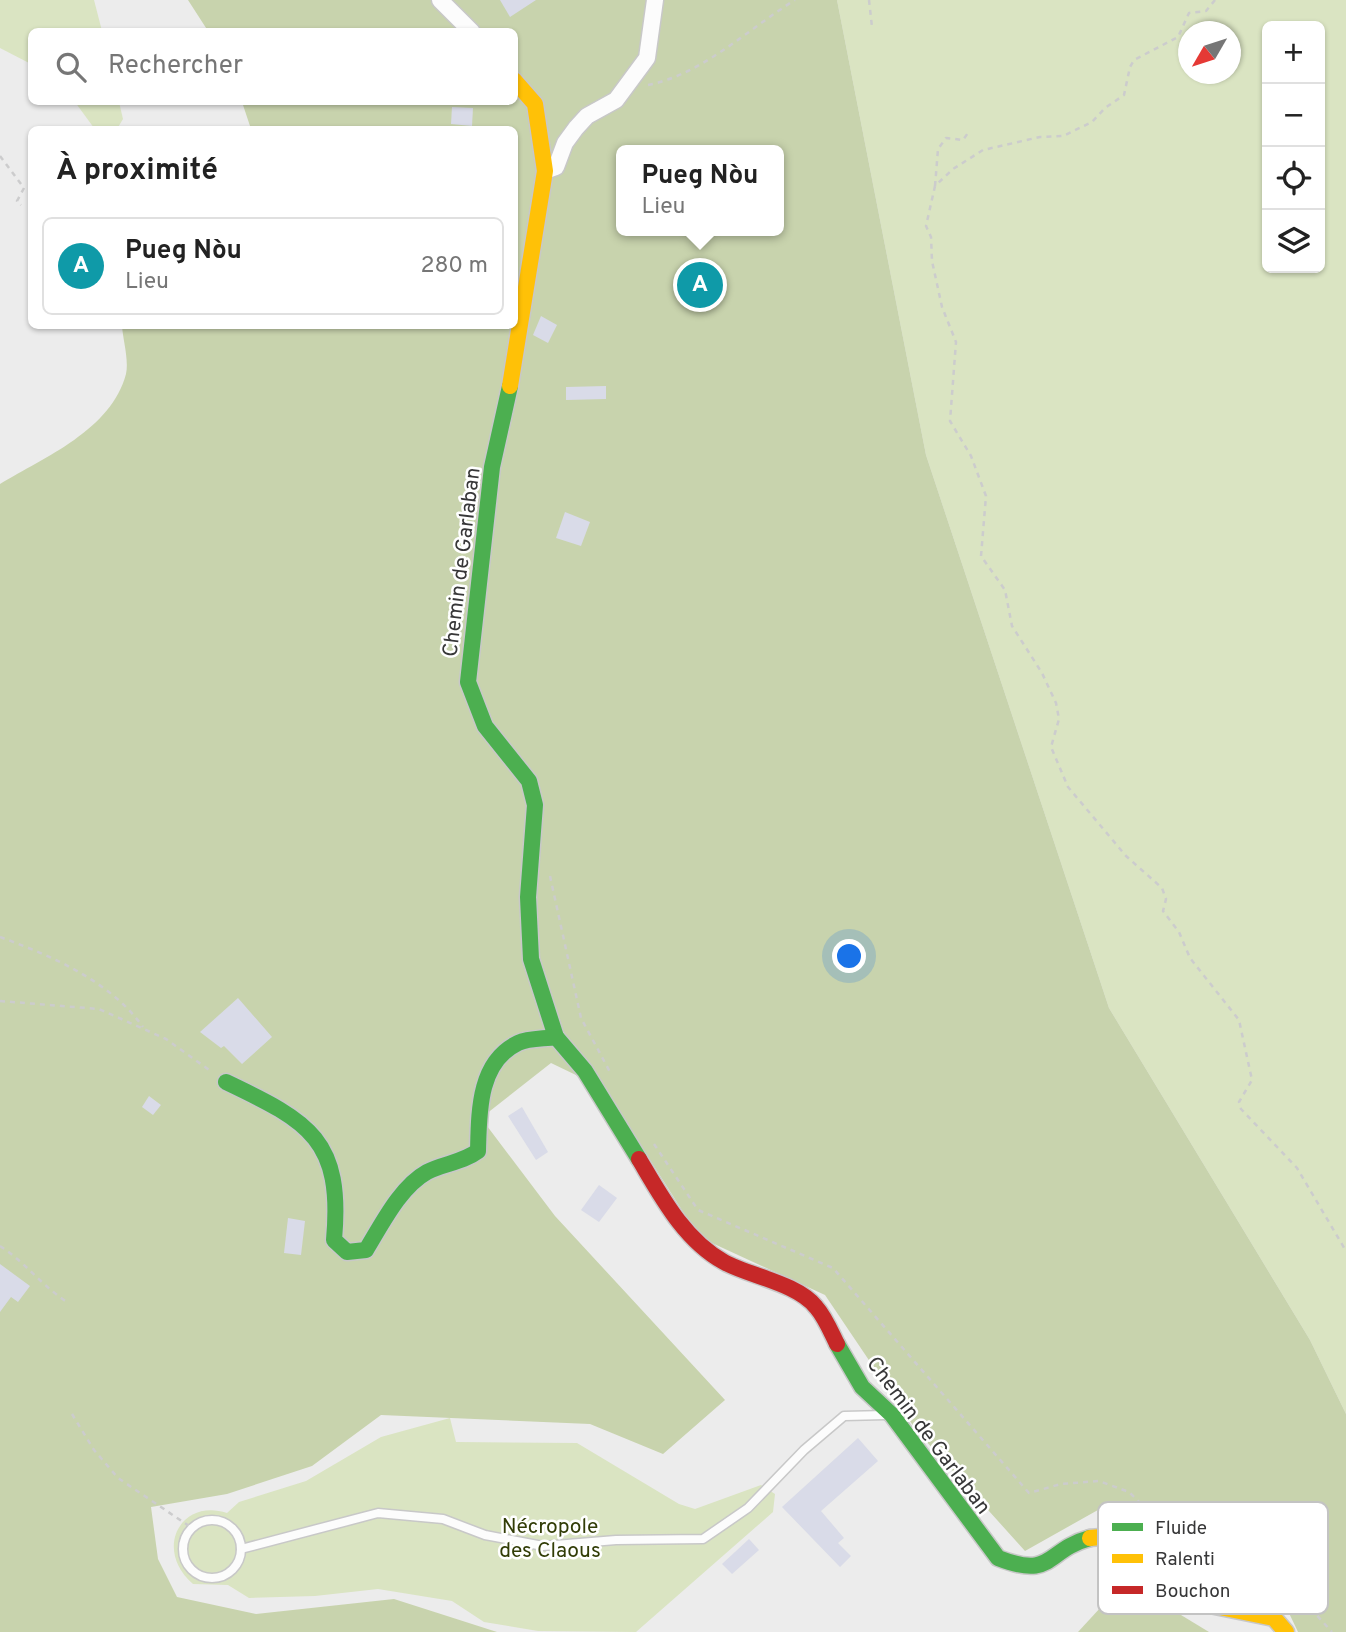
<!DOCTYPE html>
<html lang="fr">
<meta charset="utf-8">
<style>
body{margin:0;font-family:Overpass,sans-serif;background:#f6f6f6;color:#222}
.controls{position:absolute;right:21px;top:21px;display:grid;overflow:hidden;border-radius:10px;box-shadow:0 2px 5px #0004}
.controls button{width:63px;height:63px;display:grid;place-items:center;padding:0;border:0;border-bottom:2px solid #e0e0e0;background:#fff;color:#222;font:35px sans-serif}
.compass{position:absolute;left:1178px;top:21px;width:63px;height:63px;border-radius:50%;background:#fff;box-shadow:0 2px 5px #0004;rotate:231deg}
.you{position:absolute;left:850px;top:957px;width:24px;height:24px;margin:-18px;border:5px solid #fff;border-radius:50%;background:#1a73e8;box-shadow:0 0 0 10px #1a73e833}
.badge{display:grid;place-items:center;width:46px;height:46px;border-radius:50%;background:#767677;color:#fff;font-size:23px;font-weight:700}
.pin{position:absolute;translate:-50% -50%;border:4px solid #fff;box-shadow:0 2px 7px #0006}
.popup{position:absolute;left:616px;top:145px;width:168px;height:91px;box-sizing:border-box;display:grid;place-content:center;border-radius:10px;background:#fff;filter:drop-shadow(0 2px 5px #0005);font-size:23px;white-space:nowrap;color:#767676}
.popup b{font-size:26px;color:#222}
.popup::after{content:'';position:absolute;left:50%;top:100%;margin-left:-14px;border:14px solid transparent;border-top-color:#fff}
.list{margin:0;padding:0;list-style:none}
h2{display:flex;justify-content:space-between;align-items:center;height:91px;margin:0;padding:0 28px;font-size:30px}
h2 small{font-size:23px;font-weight:400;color:#767676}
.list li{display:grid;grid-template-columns:46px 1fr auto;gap:21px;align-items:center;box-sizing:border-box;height:98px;margin:0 14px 14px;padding:0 14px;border:2px solid #e0e0e0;border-radius:10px}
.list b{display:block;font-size:26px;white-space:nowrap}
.list p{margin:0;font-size:23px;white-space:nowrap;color:#767676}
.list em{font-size:23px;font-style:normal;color:#767676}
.icon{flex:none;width:38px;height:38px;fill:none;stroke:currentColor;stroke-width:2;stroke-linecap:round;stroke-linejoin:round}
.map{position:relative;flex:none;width:1346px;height:1632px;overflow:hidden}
.search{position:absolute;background:#fff;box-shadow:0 2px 5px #0004;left:28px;top:28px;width:490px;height:77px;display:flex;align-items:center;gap:18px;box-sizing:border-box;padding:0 24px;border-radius:10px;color:#767676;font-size:26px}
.panel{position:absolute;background:#fff;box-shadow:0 2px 5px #0004;left:28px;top:126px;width:490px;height:203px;border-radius:10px}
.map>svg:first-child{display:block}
.green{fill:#dae4c2;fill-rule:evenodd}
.forest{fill:#c8d3ad;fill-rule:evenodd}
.building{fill:#d9dbe8}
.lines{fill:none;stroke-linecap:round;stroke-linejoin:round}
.lane-casing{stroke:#c8c8c8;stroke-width:11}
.street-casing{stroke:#c8c8c8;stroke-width:19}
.fast-casing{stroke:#c8c8c8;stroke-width:19}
.slow-casing{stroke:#c8c8c8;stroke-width:19}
.jam-casing{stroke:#c8c8c8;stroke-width:19}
.path{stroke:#cccccd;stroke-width:2.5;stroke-dasharray:5 5;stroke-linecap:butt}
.lane{stroke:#fcfcfc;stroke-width:8}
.street{stroke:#fcfcfc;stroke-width:16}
.fast{stroke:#4caf50;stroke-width:16}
.slow{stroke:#ffc107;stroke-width:16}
.jam{stroke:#c62828;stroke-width:16}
.labels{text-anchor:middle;stroke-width:5;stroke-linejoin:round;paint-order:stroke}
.street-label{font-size:21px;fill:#373738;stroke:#fff}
.park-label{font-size:21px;fill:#323d07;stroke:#fff}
.key{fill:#fff;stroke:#c3c3c3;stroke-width:2}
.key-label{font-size:19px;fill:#373738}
</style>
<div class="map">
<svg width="1346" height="1632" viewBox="0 0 1346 1632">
<rect width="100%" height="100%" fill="#ececec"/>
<g class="green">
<path d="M0,0H94L102,31L32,32L31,64L0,48Z"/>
<path d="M837,0H1346V1414L1310,1340L1109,1008L926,455ZM1267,26H1320V268H1267ZM1188,32H1230V74H1188Z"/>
<path d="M75,102H119L123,119L117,129L94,128Z"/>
<path d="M450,1418L456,1442L577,1443L679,1504L695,1509L761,1485L775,1494L773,1512L636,1632L538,1631L484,1622L452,1601L378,1589L315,1596L249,1598L228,1585L193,1584C153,1549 181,1498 227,1513L239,1502L306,1481L381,1437Z"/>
</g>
<g class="forest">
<path d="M188,0H837L926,455L1109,1008L1310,1340L1346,1414V1632H1298L1280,1594L1197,1575L1105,1506L1025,1551L916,1430L825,1295L699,1237L605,1089L551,1063L481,1118L555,1216L725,1400L663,1454L590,1424L381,1415L312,1466L227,1494L151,1507L158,1559L177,1597L256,1614L394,1599L497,1632H0V484C45,457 111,430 126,374C129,360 123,340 122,326H514V130L251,129L242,102H514V32L208,31ZM621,150H779V231H621Z"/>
<path d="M1125,1581L1209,1632H1078Z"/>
</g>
<g class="building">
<path d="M500,0H536L510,17Z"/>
<path d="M452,107L473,108L472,126L451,124Z"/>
<path d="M541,316L557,325L548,343L533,335Z"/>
<path d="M606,386V399L566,400V387Z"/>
<path d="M565,512L590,522L581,546L556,538Z"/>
<path d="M238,998L272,1037L242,1064L224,1046L221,1048L200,1032Z"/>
<path d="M149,1096L161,1105L153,1115L142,1107Z"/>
<path d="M522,1107L548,1152L536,1160L508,1116Z"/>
<path d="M599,1185L617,1198L599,1222L581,1210Z"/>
<path d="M288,1218L305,1221L301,1255L284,1253Z"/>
<path d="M0,1264L30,1286L18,1302L11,1297L0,1312Z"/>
<path d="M858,1438L878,1461L821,1511L844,1538L838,1543L851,1556L840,1567L782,1507Z"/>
<path d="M749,1539L759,1550L732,1574L722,1564Z"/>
</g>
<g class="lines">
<g class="lane-casing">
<g id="lane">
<circle cx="212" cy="1549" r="29"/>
<path d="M241,1549L378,1513L443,1519L485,1535L543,1546L616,1540L703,1539L748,1508L804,1450L844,1416L886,1415"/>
</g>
</g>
<g class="street-casing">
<g id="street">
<path d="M440,0L472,32"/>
<path d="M545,171L556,167L565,143L576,128L587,116L616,100L647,58L655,0"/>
</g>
</g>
<g class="fast-casing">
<g id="fast">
<path d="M510,386L492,467L468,682L485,726L529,781L535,805L528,897L531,959L556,1037"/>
<path d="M226,1082C310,1122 343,1140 334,1240L347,1252L366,1250C382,1224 400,1187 427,1172C444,1163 462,1163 478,1151C479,1113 478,1062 518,1043C529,1038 544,1039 556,1037L585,1071L639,1159"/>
<path d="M837,1344L862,1387L892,1415L998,1558C1054,1580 1045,1550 1090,1538"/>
</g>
</g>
<g class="slow-casing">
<g id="slow">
<path d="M510,386L545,171L535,104L514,80"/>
<path d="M1090,1538L1123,1535L1151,1555L1174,1587L1200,1603L1274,1618L1286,1632"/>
</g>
</g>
<g class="jam-casing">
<path id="jam" d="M639,1159C661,1196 684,1240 724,1262C749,1276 797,1283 816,1307C825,1317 831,1332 837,1344"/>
</g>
<g class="path">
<path d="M869,0L872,27"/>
<path d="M1215,0L1206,11L1189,13L1178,37L1134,60L1130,67L1124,95L1105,108L1092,122L1063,136L1040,137L983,150L953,169L935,186L926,226L931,237L932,261L942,307L956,342L950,421L971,456L986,496L981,556L1005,590L1012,626L1042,673L1056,703L1059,719L1051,747L1068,787L1126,856L1162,888L1166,899L1163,911L1179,932L1190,958L1239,1020L1252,1080L1239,1102L1241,1109L1297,1168L1346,1251"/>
<path d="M648,85C703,74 748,29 795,0"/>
<path d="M0,156L24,188L17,201L21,205"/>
<path d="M935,186L938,149L946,138L963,140L970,130"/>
<path d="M550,876L581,1018L610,1072"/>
<path d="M0,937C52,956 110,981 143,1027"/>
<path d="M0,1001L99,1009L166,1039L212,1072"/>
<path d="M654,1144L698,1210L833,1268L1029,1493L1061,1484L1099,1481L1129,1492L1208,1570L1303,1600L1332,1632"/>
<path d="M0,1246C25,1262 42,1286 67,1302"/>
<path d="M72,1414L94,1450L118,1478L192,1528"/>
</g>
<use href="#lane" class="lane"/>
<use href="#street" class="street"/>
<use href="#fast" class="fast"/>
<use href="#slow" class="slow"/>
<use href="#jam" class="jam"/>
</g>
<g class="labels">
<g class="street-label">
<text transform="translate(461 562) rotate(-83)" y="7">Chemin de Garlaban</text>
<text transform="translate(929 1435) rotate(53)" y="7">Chemin de Garlaban</text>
</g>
<g class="park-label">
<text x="550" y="1533">Nécropole<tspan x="550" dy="24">des Claous</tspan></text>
</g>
</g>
<rect x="1098" y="1502" width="230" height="112" rx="10" class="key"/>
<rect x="1112" y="1523" width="31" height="8" fill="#4caf50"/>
<rect x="1112" y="1554" width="31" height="9" fill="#ffc107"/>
<rect x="1112" y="1586" width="31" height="8" fill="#c62828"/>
<g class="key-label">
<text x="1155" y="1534">Fluide</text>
<text x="1155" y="1565">Ralenti</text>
<text x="1155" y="1597">Bouchon</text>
</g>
</svg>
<div class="controls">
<button>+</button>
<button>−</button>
<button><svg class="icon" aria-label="locate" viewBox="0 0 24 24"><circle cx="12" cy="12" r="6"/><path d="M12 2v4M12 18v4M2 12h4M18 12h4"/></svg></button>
<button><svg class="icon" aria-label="layers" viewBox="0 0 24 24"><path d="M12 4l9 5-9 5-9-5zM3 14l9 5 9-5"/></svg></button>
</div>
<svg class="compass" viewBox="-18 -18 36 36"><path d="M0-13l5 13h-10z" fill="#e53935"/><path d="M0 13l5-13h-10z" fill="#767676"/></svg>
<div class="you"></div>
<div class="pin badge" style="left:700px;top:285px;background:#0f9aa8">A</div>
<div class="popup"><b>Pueg Nòu</b>Lieu</div>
<div class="search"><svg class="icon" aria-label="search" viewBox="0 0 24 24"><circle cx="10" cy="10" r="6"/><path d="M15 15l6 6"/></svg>Rechercher</div>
<section class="panel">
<h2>À proximité<small></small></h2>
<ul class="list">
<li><span class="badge" style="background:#0f9aa8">A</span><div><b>Pueg Nòu</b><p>Lieu</p></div><em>280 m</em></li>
</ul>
</section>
</div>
